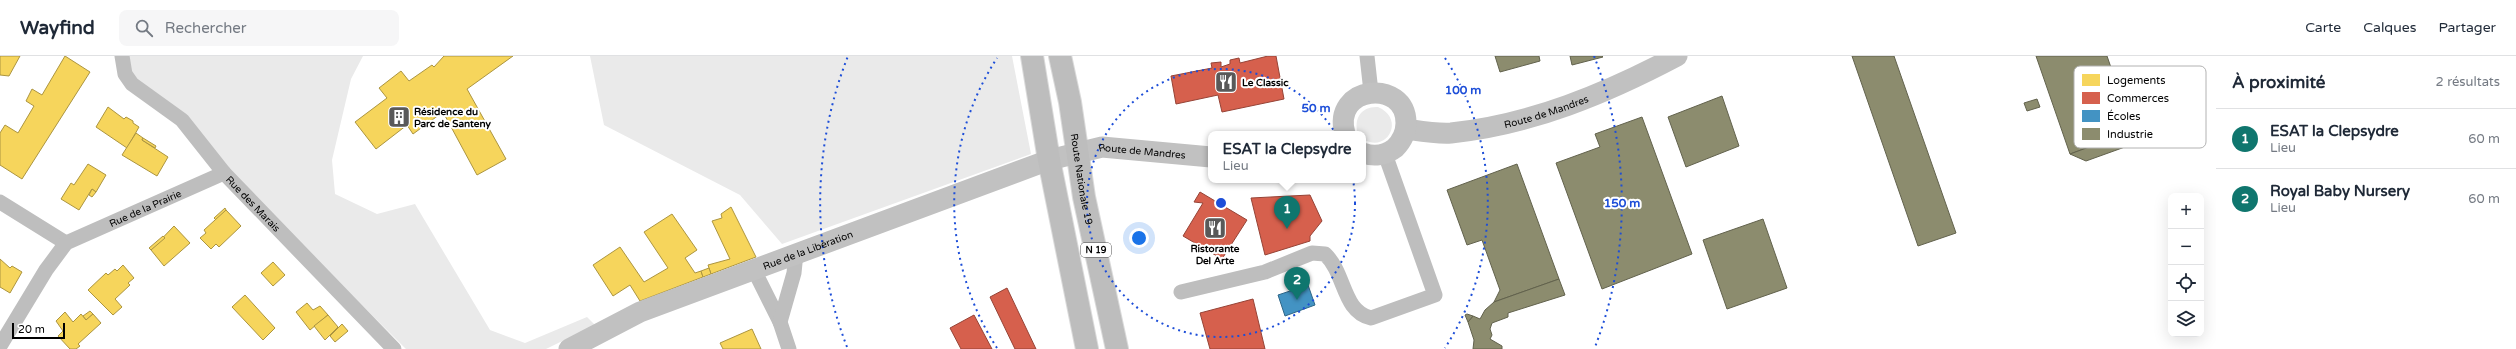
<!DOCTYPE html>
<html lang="fr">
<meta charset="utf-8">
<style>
body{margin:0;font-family:"Varela Round",sans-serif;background:#f6f6f7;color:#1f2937}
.controls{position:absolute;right:12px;bottom:12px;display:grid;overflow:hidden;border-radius:8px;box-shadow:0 4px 16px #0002}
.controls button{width:36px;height:36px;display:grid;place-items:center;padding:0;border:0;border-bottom:1px solid #e0e1e3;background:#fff;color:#1f2937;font:20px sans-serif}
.scale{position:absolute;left:12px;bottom:10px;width:53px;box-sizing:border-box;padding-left:4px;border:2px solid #000;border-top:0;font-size:11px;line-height:14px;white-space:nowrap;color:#000;-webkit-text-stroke:3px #fff;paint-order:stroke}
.you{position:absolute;left:1139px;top:182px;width:14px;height:14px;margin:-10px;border:3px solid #fff;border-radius:50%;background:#1a73e8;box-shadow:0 0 0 6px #1a73e833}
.badge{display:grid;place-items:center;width:26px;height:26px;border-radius:50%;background:#0f766e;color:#fff;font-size:13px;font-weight:700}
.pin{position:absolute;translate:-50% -33px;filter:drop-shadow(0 1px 2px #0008)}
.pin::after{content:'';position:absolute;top:21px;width:14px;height:12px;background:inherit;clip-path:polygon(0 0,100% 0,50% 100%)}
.popup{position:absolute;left:1208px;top:75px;width:158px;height:52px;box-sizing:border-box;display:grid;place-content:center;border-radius:8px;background:#fff;filter:drop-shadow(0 1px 3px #0005);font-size:13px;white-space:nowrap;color:#747a83}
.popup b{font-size:15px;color:#1f2937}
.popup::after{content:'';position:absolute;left:50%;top:100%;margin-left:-8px;border:8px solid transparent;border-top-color:#fff}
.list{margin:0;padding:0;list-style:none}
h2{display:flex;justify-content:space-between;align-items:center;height:52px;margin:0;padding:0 16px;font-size:17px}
h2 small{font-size:13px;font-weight:400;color:#747a83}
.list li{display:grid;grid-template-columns:26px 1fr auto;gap:12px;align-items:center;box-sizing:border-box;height:60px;padding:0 16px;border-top:1px solid #e0e1e3}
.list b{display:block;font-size:15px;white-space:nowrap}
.list p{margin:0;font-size:13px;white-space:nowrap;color:#747a83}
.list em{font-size:13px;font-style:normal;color:#747a83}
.icon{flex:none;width:22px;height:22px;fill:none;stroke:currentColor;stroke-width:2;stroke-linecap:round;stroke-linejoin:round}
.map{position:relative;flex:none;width:2216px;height:293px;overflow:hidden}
header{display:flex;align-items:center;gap:24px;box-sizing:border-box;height:56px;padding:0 20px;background:#fff;border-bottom:1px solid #e0e1e3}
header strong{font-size:19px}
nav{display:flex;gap:22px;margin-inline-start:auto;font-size:14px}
.search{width:280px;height:36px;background:#f6f6f7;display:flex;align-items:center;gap:10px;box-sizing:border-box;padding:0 14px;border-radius:8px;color:#747a83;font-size:15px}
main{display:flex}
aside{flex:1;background:#fff}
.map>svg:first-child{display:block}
.green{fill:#eaeaea}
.homes{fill:#f6d55c;stroke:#ac9540}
.shops{fill:#d6604d;stroke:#964336}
.schools{fill:#4393c3;stroke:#2f6788}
.industry{fill:#8c8c6e;stroke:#62624d}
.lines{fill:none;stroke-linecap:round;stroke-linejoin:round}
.primary-casing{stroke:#dbdbdb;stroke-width:24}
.street{stroke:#bebebe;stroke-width:15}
.secondary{stroke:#c1c1c1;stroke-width:21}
.primary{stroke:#bdbdbd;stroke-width:22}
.ring{fill:none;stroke:#1d4ed8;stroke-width:2;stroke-dasharray:2 4}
.labels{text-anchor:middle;stroke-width:4;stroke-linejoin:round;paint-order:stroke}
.shield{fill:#fff;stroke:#4c4c4c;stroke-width:1}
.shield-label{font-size:9px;font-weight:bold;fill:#000}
.poi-label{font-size:10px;font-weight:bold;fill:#000;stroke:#fff;text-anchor:start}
.street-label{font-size:10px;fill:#000;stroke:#fff}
.key{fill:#fff;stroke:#b2b2b2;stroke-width:1}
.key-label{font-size:11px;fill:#000}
.centre{fill:#1d4ed8;stroke:#fff;stroke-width:2}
.ring-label{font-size:12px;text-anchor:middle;font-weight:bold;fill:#1d4ed8;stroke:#fff;stroke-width:4;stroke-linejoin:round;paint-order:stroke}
</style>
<header>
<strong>Wayfind</strong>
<div class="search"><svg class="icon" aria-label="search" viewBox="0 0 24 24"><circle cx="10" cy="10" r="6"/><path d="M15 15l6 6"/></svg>Rechercher</div>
<nav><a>Carte</a><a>Calques</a><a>Partager</a></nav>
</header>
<main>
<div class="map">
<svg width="2216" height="293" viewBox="0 0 2216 293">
<rect width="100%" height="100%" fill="#fff"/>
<g class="green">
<path d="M126,0H363L351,23L332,104L335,138L377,158L415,148L490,274L525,287L587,261L595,269L546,293H406L129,18Z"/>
<path d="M590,0H1012L1031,98L782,188L740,139L604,69Z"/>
<path d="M1378,51C1406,63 1387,98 1363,83V78H1358C1353,62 1362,50 1378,51Z"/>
</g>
<g class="homes">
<path d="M0,0H20L9,20L0,19Z"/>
<path d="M65,0L90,16L22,123L0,109V77L5,69L18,77L34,50L26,45L32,33L42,39Z"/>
<path d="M444,0H513L467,33L506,103L477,119L443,56L413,78L407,69L376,93L355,66L387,42L379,32L401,15L409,25L432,9L434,11Z"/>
<path d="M108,51L124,63L126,61L133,65V67L139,71L127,92L96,71Z"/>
<path d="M136,77L143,82L142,84L168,101L157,120L122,99Z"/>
<path d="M143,82L156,90L155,92L142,84Z"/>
<path d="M88,108L106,119L96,136L92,133L79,154L61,143L71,127L74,129Z"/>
<path d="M92,133L96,136L92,141L89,139Z"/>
<path d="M731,151L756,201L711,218L708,209L730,203L712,165L722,162L721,158Z"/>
<path d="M225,152L226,154L216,164L214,162Z"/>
<path d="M226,154L241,170L219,191L216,188L211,193L200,182L206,177L204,174Z"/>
<path d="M672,158L697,194L685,202L695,217L701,215L703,221L640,245L630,229L613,240L593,209L620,191L644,226L668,212L644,176Z"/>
<path d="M174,170L190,187L164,210L151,194Z"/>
<path d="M163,180L165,182L151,194L149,192Z"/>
<path d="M0,203L10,212L12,210L22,216L10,237L0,231Z"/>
<path d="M273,206L285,219L273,230L261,217Z"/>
<path d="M123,209L134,222L128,227L130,229L115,243L122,251L113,259L88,234L106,217L108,219L115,213L117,215Z"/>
<path d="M709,212L711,218L703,221L701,215Z"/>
<path d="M245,239L275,272L263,284L232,251Z"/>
<path d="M307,247L313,254L320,250L328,259L310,274L296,256Z"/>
<path d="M90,255L93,258L86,264L83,260Z"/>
<path d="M65,256L73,266L81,258L86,264L93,258L101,267L78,288L80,290L76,293H70L58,280L63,275L56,265Z"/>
<path d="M328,259L338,271L325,284L314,270Z"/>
<path d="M342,268L348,275L335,286L330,280Z"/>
<path d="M752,273L761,293H723L720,287Z"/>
</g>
<g class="shops">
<path d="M1268,0H1276L1284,43L1222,56L1218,39L1176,48L1171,20L1212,12L1211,7L1221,6V11L1230,8V4L1239,2L1240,7Z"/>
<path d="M1200,136L1247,164L1222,203L1183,180L1203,147L1194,146Z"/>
<path d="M1310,139L1322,165L1310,180V185L1265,199L1251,142Z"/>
<path d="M1007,232L1036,293H1015L990,241Z"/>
<path d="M1253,243L1265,293H1210L1200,257Z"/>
<path d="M974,259L992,293H961L950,272Z"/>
</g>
<path class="schools" d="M1308,229L1315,249L1285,260L1278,239Z"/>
<g class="industry">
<path d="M1495,0H1539L1540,5L1500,16Z"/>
<path d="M1570,0H1602L1603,1L1572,9Z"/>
<path d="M1852,0H1894L1956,177L1918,190Z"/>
<path d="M2036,0H2107L2133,75L2070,98Z"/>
<path d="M1722,40L1739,90L1686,111L1668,61Z"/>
<path d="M2037,43L2040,51L2027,55L2024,47Z"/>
<path d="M1642,61L1692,198L1602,233L1556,107L1600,91L1595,78Z"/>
<path d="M2133,75L2136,87L2086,105L2070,98Z"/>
<path d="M1517,108L1559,223L1494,246L1500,234L1482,184L1467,189L1447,134Z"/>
<path d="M1763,163L1787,232L1727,253L1703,184Z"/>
<path d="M1559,223L1565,239L1508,257V261L1492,267L1490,273L1492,279L1490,283L1502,290V293H1473L1474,284L1468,266L1473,260L1480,263L1485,254L1494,246Z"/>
<path d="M1467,258L1473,260L1468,266L1465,259Z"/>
</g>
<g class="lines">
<g class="primary-casing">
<g id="primary">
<path d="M1032,0L1049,104L1087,293"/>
<path id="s5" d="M1060,0L1070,46L1084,141L1117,293"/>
</g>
</g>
<g class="street">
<path id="s1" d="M122,0L125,18L132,28L182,64L224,117L394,293"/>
<path d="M1367,0L1371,36"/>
<path d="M0,146L66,187"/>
<path d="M754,214L780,266L789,293"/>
<path d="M1181,236L1265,216L1312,197L1325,198C1346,218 1342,255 1371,262L1435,239L1385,98"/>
<path d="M780,266L794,217L796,197"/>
<path id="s2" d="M0,290L46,214L66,187L224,117"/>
</g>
<g class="secondary">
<path id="s3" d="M1406,73C1420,75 1437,78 1451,77C1531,69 1607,37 1677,0"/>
<path d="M1345,78C1331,29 1406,22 1406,67C1406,77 1402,85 1395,92C1386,99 1374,101 1363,97"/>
<path id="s4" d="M569,293L640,256L1049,104L1102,91L1211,101"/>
</g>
<use href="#primary" class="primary"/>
</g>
<g class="ring">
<circle cx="1221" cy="147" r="134"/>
<path d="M997 292A267 267 0 0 1 997 2M1445 2A267 267 0 0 1 1445 292"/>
<path d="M847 291A401 401 0 0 1 848 0M1594 0A401 401 0 0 1 1595 291"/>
</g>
<defs>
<g id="restaurant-square" transform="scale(1.15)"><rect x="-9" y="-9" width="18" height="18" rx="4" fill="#595959" stroke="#fff"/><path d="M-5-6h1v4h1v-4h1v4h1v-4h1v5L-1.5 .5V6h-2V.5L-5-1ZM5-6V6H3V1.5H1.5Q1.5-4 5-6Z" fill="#fff"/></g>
<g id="building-square" transform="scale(1.15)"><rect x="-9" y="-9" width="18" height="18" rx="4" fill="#595959" stroke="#fff"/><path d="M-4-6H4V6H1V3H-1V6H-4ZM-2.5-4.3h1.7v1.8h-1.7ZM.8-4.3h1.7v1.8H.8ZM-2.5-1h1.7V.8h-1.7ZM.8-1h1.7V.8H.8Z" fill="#fff"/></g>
</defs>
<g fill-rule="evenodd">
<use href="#restaurant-square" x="1226" y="26"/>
<use href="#building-square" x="399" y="61"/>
<use href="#restaurant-square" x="1215" y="172"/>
</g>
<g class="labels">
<rect class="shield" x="1081" y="187" width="30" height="14" rx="3"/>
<g class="shield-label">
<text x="1096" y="197">N 19</text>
</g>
<g class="poi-label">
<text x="1242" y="30">Le Classic</text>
<text x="414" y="59">Résidence du<tspan x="414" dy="12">Parc de Santeny</tspan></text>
<text x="1215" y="196" text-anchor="middle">Ristorante<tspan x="1215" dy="12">Del Arte</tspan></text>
</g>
<g class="street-label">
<text dy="4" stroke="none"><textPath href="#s3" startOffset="143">Route de Mandres</textPath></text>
<text dy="4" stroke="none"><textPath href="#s4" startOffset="611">Route de Mandres</textPath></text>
<text dy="4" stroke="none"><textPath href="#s5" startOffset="125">Route Nationale 19</textPath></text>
<text dy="4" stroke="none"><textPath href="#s1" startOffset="202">Rue des Marais</textPath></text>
<text dy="4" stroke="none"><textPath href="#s2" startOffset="209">Rue de la Prairie</textPath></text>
<text dy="4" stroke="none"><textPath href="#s4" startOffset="259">Rue de la Libération</textPath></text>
</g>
</g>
<rect x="2074" y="10" width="132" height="82" rx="6" class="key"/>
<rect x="2082" y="18" width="18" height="12" fill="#f6d55c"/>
<rect x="2082" y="36" width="18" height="12" fill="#d6604d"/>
<rect x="2082" y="54" width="18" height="12" fill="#4393c3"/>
<rect x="2082" y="72" width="18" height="12" fill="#8c8c6e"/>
<g class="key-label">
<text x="2107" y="28">Logements</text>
<text x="2107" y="46">Commerces</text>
<text x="2107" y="64">Écoles</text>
<text x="2107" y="82">Industrie</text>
</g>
<circle cx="1221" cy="147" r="6" class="centre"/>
<g class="ring-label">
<text x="1463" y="38">100 m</text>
<text x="1316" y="56">50 m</text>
<text x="1622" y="151">150 m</text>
</g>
</svg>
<div class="controls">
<button>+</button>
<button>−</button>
<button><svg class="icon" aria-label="locate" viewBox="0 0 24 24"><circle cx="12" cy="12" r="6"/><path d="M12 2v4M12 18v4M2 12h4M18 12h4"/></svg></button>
<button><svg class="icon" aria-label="layers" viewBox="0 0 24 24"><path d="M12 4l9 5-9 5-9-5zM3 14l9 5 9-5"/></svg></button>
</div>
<div class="scale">20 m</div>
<div class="you"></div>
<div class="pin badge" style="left:1287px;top:173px">1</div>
<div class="popup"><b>ESAT la Clepsydre</b>Lieu</div>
<div class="pin badge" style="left:1297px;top:244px">2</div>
</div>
<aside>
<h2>À proximité<small>2 résultats</small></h2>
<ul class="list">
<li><span class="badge">1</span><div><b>ESAT la Clepsydre</b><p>Lieu</p></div><em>60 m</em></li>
<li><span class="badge">2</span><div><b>Royal Baby Nursery</b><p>Lieu</p></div><em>60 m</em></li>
</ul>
</aside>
</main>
